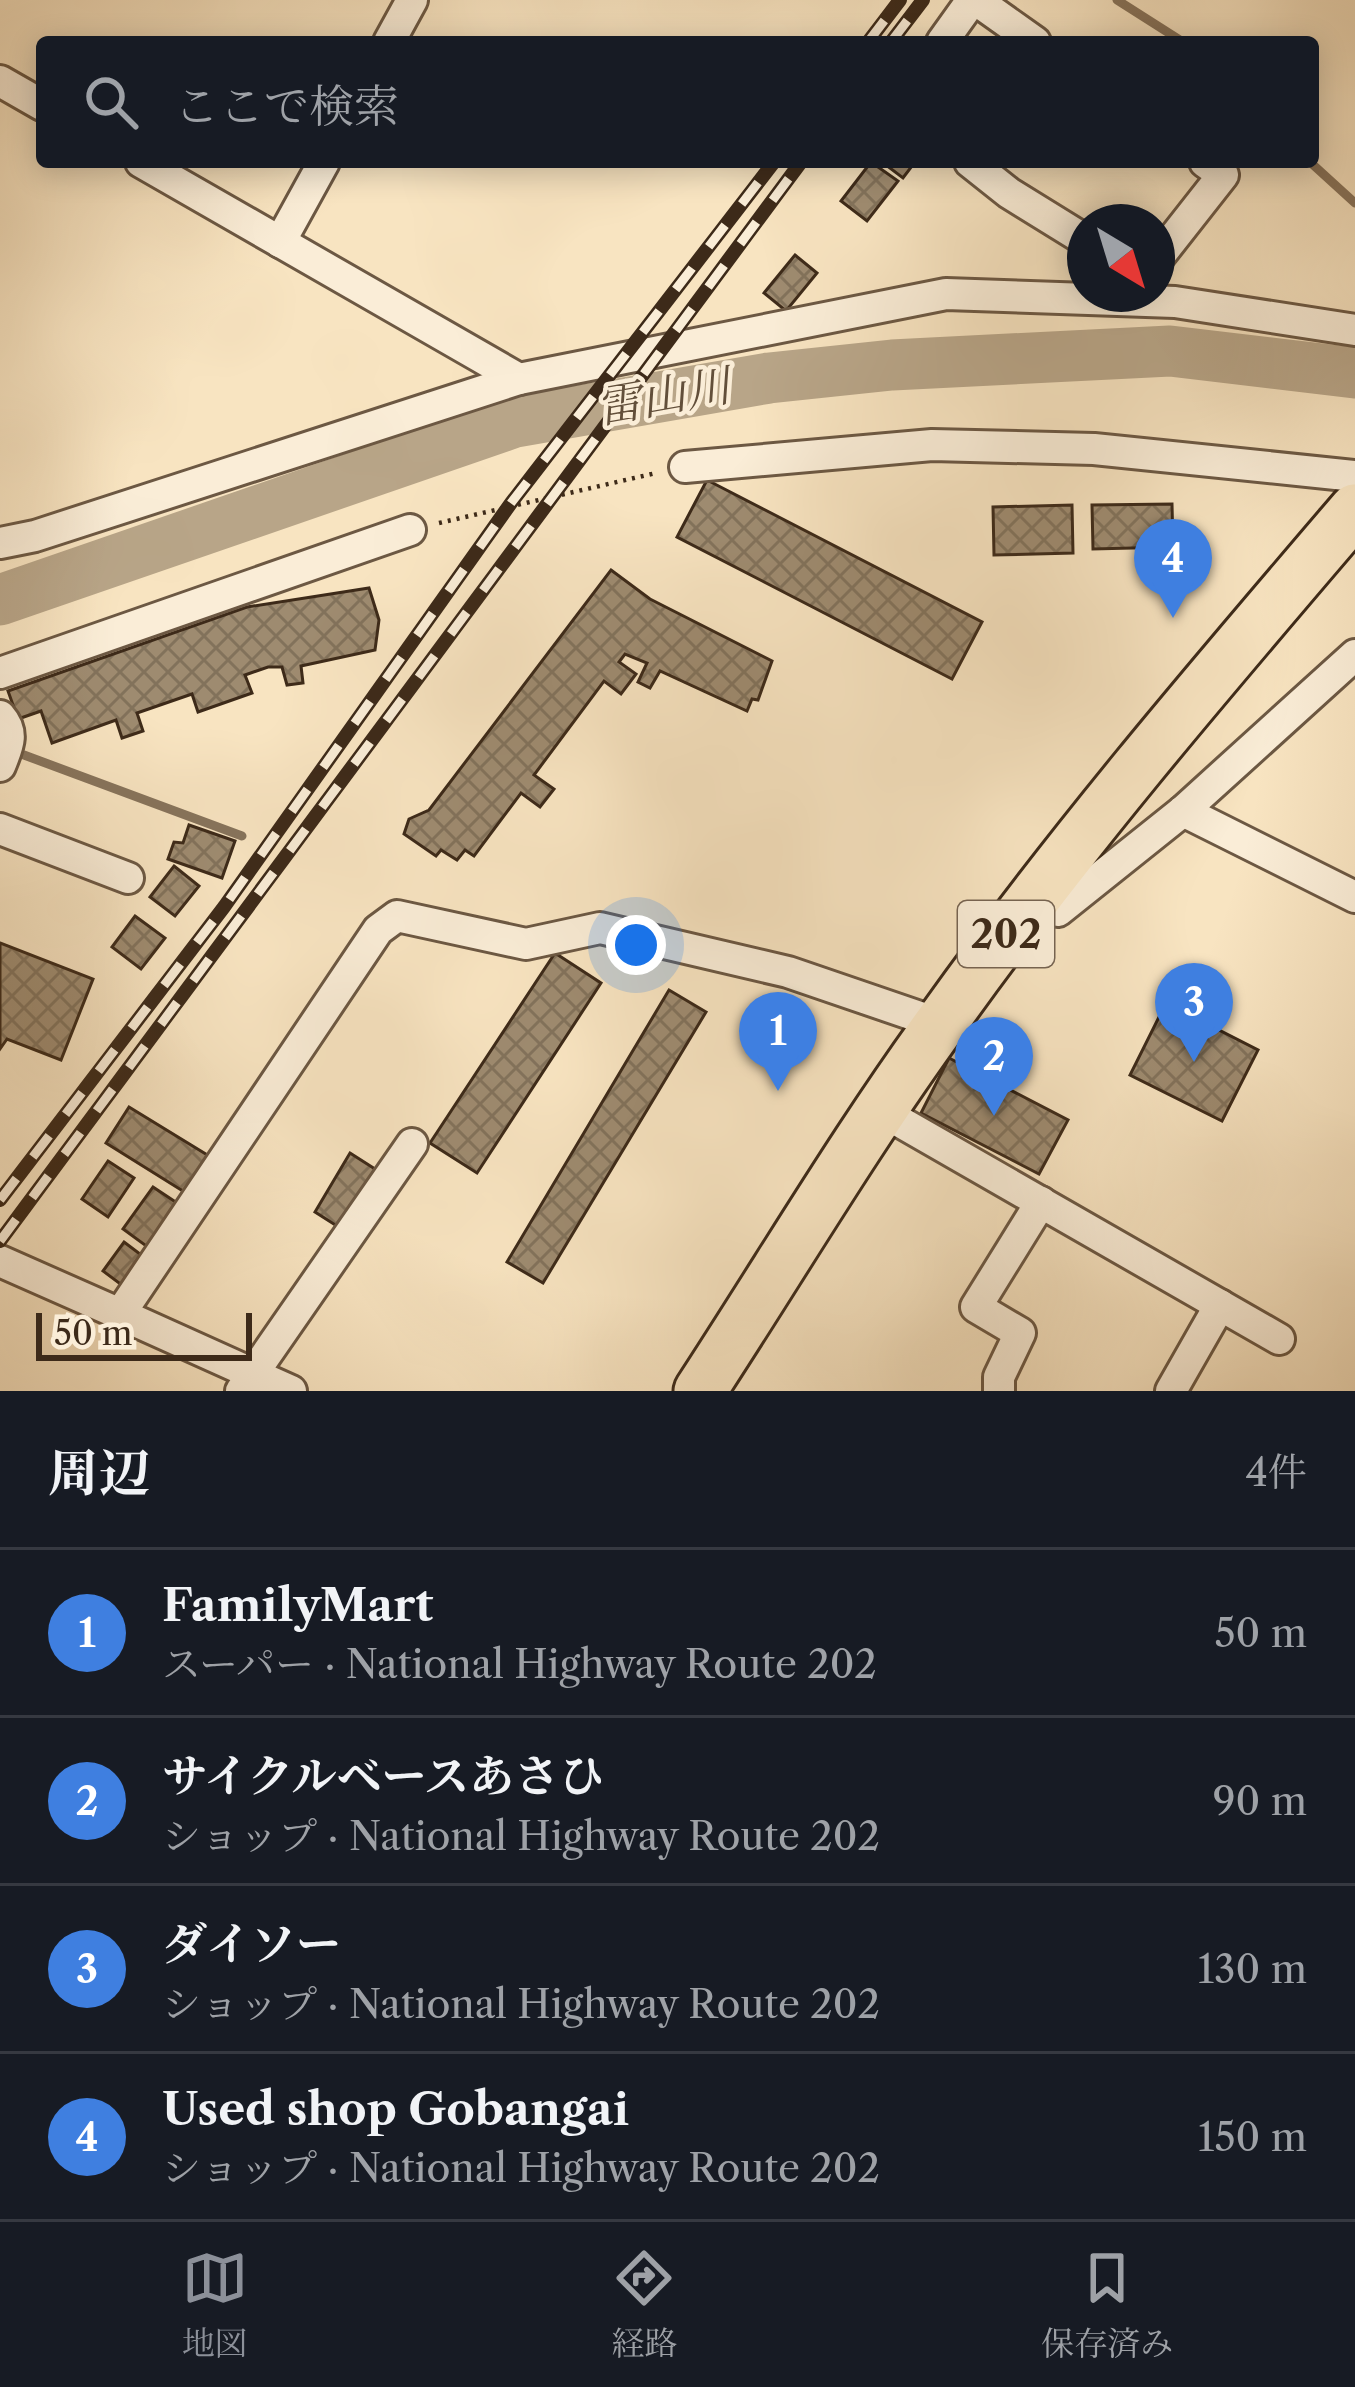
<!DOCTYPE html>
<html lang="ja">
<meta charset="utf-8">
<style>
body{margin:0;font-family:"Libre Caslon Text","Noto Serif JP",serif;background:#20242c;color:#f1f3f6}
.compass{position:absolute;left:1067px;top:204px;width:108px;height:108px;border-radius:50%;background:#171b24;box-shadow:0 6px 30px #0003;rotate:142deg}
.scale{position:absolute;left:36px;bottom:30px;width:216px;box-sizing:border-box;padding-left:12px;border:6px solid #3d2a19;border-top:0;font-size:33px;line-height:42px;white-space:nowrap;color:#3d2a19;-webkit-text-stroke:9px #faedd7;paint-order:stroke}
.you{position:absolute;left:636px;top:945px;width:42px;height:42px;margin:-30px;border:9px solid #fff;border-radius:50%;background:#1a73e8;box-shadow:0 0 0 18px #1a73e833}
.badge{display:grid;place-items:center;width:78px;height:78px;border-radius:50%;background:#8c9099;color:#fff;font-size:39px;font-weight:700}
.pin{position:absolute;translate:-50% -99px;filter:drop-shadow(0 3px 6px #0008)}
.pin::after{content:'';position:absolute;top:63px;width:42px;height:36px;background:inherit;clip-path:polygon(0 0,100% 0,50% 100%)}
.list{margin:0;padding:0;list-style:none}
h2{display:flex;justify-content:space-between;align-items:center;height:156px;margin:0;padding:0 48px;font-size:51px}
h2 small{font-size:39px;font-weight:400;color:#9ea1a6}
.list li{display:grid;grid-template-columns:78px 1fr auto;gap:36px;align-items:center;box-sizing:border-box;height:168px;padding:0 48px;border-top:3px solid #363941}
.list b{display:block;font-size:45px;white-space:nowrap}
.list p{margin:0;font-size:39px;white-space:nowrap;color:#9ea1a6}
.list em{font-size:39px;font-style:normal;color:#9ea1a6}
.icon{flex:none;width:66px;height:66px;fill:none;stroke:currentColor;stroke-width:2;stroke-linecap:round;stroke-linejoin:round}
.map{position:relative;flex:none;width:1355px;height:1391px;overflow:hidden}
.search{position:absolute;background:#171b24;box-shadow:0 6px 30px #0003;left:36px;right:36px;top:36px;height:132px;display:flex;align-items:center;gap:30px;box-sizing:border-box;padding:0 42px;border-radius:12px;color:#9ea1a6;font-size:45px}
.sheet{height:828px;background:#171b24}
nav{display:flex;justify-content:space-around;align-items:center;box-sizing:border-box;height:168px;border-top:3px solid #363941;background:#171b24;font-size:33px;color:#9ea1a6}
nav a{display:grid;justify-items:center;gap:6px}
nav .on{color:#8c9099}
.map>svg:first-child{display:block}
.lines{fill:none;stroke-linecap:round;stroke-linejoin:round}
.stream{stroke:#87745c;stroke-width:9}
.river{stroke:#b8a588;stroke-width:51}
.building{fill:url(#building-cross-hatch);stroke:#3d2a19;stroke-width:3}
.minor-casing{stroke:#6c5843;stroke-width:36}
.trunk-casing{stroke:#3d2a19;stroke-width:57}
.path{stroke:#3d2a19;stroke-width:4.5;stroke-dasharray:3 6;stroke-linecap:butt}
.minor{stroke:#faedd7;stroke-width:30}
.trunk{stroke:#f8e4c1;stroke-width:51}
.rail-casing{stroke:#3d2a19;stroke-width:14}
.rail{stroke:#faedd7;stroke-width:9;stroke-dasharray:27;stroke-linecap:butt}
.labels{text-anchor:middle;stroke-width:9;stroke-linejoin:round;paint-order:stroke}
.shield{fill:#faedd7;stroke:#766452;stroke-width:3}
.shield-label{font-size:39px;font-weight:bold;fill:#3d2a19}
.water-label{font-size:45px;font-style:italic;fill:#624f3a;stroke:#faedd7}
</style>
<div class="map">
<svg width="1355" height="1391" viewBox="0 0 1355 1391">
<defs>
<pattern id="building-cross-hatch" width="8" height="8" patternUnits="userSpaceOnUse" patternTransform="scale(3)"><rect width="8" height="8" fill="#9e8b70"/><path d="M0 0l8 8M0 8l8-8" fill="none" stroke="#82725b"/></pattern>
</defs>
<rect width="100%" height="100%" fill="#f8e4c1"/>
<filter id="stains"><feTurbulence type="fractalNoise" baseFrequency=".00167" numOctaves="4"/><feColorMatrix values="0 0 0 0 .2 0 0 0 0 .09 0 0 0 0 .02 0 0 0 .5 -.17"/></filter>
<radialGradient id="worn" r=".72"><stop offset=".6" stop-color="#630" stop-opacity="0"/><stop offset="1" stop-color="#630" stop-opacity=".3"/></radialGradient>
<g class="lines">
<g class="stream">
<path d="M1117,0L1183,42"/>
<path d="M1310,162L1355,203"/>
<path d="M24,755L242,836"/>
</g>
<path class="river" d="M0,600L515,422L769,378L892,365L1170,351L1355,373"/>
</g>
<g class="building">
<path d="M871,162L898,181L867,221L841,201Z"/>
<path d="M882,162H915L903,178Z"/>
<path d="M795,255L817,273L786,311L764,293Z"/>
<path d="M707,480L982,622L952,679L677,537Z"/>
<path d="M1172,504L1173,547L1093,549L1092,505Z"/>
<path d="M1072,505L1073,553L994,555L993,507Z"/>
<path d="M611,570L650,599L772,661L758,700L752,699L747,711L660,671L650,688L638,682L647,663L625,654L619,662L636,674L621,694L604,681L534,775L554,789L540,807L521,793L474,856L465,850L457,860L441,850L436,856L404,834L409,819L429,810Z"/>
<path d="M369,588L379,620L375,650L301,666L303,683L287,685L282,667H268L245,675L252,693L198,712L192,694L137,713L143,731L122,738L116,720L52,743L41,711L18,719L8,691L247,607Z"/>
<path d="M189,825L235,841L222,878L168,859L174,842L183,843Z"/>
<path d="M174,866L199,886L175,916L150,897Z"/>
<path d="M135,916L165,938L141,969L112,947Z"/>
<path d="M0,943L93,979L61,1060L7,1039L0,1049Z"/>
<path d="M555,953L601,983L477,1173L430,1143Z"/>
<path d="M669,990L706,1012L543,1283L507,1262Z"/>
<path d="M1166,1003L1258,1050L1222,1121L1130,1075Z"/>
<path d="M949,1058L1068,1120L1039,1174L921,1113Z"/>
<path d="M129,1107L209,1156L186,1193L106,1143Z"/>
<path d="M350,1153L375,1169L340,1228L315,1212Z"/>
<path d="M108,1161L134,1178L108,1217L82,1199Z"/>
<path d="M153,1187L180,1205L149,1248L123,1229Z"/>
<path d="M124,1242L144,1257L123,1286L103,1271Z"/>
</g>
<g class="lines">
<g class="minor-casing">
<g id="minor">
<path d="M976,0L1035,42"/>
<path d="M389,42L412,0"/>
<path d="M942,42L972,0"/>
<path d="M0,81L42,105"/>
<path d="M141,162L519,379"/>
<path d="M970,162L1009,193L1085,240"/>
<path d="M280,242L324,162"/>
<path d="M1157,259L1223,175L1205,162"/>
<path d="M685,467L932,445L1094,449L1355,476"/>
<path d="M0,543L35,536L519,379L946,294L1175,302L1355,330"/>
<path d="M0,673L410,530"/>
<path d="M0,716C15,733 8,746 0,766"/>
<path d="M1183,811L1355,897"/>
<path d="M0,829L128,878"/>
<path d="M1033,897L1058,911L1183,811L1355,655"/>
<path d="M883,1112L1279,1339"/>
<path d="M0,1261L120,1314L378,930L397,916L526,944L600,928L788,972L940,1024"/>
<path d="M120,1314L291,1391"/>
<path d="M241,1391L412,1144"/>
<path d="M999,1391V1377L1020,1333L976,1307L1041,1202"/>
<path d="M1171,1391L1220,1305"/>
</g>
</g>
<g class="trunk-casing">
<path id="trunk" d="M700,1391C781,1267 857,1138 944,1019C1071,841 1213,676 1355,510"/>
</g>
<path class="path" d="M439,523L656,473"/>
<use href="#minor" class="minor"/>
<use href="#trunk" class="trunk"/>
<g class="rail-casing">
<g id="rail">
<path d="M868,42L900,0"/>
<path d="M891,42L923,0"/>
<path d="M0,1200L224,907L511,503L774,162"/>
<path d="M0,1241L801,162"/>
</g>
</g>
<use href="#rail" class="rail"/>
</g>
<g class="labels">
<rect class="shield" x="958" y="901" width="96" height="66" rx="9"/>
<g class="shield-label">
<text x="1006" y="948">202</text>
</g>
<g class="water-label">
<text transform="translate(663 396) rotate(-10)" y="16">雷山川</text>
</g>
</g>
<rect width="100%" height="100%" filter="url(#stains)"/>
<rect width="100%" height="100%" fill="url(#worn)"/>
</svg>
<svg class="compass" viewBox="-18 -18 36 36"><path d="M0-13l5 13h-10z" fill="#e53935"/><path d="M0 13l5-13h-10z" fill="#9ea1a6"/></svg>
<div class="scale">50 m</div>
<div class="you"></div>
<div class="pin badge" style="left:778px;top:1091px;background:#3f7fe0">1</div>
<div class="pin badge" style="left:994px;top:1116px;background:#3f7fe0">2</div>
<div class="pin badge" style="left:1194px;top:1062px;background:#3f7fe0">3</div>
<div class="pin badge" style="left:1173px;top:618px;background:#3f7fe0">4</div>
<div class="search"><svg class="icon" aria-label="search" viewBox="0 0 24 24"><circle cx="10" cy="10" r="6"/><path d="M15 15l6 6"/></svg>ここで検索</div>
</div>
<section class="sheet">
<h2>周辺<small>4件</small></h2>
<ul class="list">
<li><span class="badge" style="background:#3f7fe0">1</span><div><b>FamilyMart</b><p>スーパー · National Highway Route 202</p></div><em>50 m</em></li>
<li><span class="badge" style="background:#3f7fe0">2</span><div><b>サイクルベースあさひ</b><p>ショップ · National Highway Route 202</p></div><em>90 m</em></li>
<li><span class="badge" style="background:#3f7fe0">3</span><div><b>ダイソー</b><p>ショップ · National Highway Route 202</p></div><em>130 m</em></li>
<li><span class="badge" style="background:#3f7fe0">4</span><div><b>Used shop Gobangai</b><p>ショップ · National Highway Route 202</p></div><em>150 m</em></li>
</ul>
</section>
<nav>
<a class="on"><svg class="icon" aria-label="map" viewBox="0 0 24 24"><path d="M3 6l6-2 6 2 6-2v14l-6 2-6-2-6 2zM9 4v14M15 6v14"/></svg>地図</a>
<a><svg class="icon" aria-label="directions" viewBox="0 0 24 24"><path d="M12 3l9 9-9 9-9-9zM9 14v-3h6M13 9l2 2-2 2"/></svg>経路</a>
<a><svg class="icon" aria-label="saved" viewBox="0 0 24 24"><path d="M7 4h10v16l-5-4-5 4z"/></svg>保存済み</a>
</nav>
